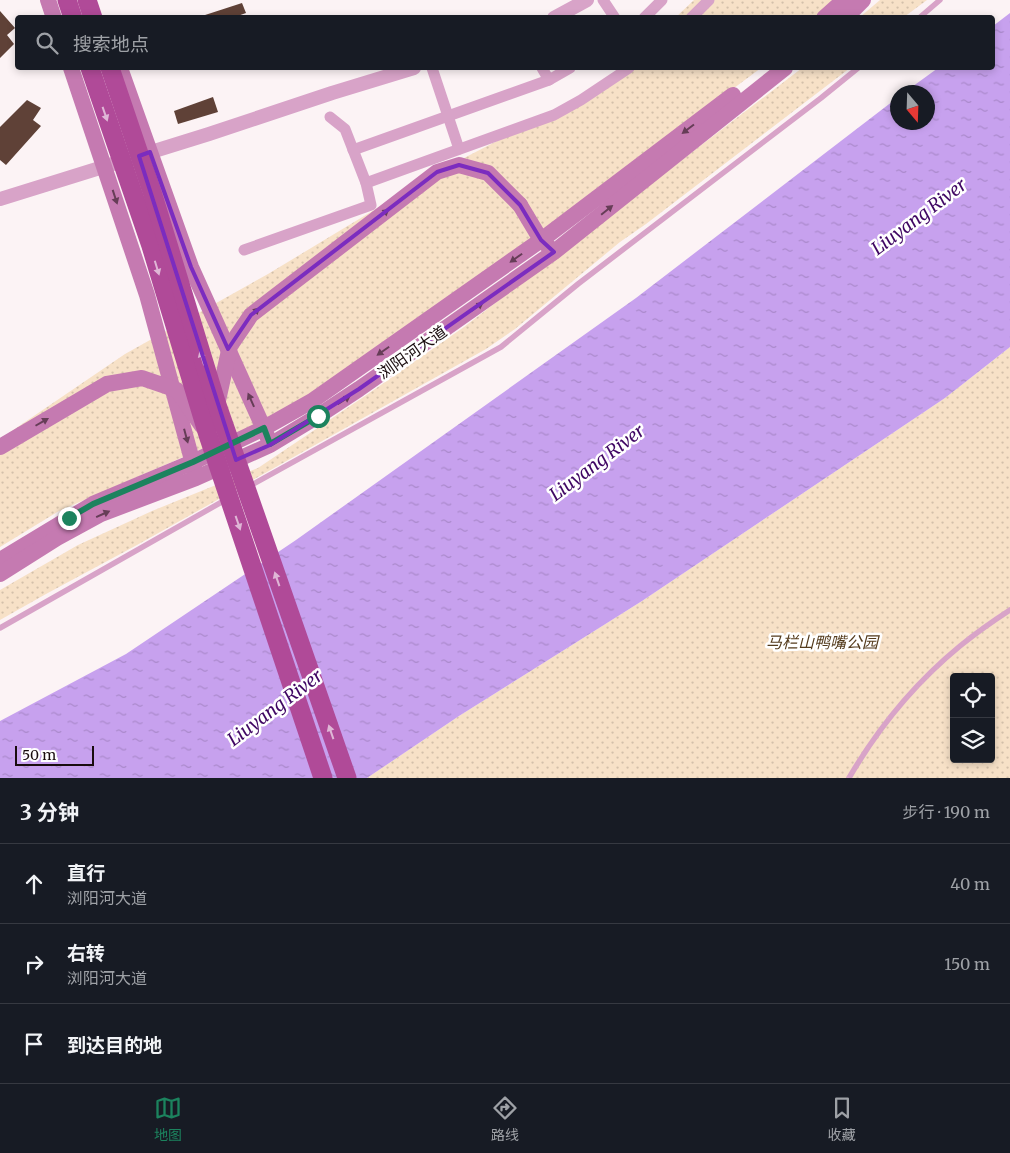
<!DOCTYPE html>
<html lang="zh">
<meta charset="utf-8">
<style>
body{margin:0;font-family:Merriweather,"Noto Sans SC",serif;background:#20242c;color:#f1f3f6}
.controls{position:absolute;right:15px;bottom:15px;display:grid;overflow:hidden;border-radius:5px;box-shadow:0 2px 8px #0003}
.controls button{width:45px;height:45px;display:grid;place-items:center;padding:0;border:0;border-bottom:1px solid #363941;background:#171b24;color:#f1f3f6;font:25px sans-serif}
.compass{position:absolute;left:890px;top:85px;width:45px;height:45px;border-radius:50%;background:#171b24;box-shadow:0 2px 8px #0003;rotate:161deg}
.scale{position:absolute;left:15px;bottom:12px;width:79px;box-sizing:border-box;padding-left:5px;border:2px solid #190c0e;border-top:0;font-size:14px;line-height:18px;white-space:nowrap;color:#190c0e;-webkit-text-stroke:4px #fff;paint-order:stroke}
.stop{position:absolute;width:15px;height:15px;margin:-11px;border:4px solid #1c835e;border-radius:50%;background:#fff}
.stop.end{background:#1c835e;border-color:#fff;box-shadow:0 1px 5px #0008}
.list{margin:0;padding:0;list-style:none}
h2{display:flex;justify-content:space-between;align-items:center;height:65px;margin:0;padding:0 20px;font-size:21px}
h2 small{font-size:16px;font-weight:400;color:#9ea1a6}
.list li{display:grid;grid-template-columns:32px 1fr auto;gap:15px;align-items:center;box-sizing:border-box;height:80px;padding:0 20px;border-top:1px solid #363941}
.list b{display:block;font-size:19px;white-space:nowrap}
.list p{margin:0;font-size:16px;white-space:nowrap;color:#9ea1a6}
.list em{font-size:16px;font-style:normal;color:#9ea1a6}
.icon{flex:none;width:28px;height:28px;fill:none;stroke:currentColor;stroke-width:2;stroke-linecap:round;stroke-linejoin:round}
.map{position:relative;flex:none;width:1010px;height:778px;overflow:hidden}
.search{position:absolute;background:#171b24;box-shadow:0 2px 8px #0003;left:15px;right:15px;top:15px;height:55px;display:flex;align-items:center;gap:12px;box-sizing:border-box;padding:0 18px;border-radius:5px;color:#9ea1a6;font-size:19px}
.sheet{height:305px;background:#171b24}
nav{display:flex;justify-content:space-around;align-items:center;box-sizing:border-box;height:70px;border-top:1px solid #363941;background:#171b24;font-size:14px;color:#9ea1a6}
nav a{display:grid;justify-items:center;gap:2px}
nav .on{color:#1c835e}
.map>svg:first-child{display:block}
.park{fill:url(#park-dots);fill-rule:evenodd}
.water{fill:url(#water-ripples)}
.building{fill:#5f4137}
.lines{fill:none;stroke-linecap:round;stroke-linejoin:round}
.service{stroke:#d8a3c8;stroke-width:5.5}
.minor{stroke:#d8a3c8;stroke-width:11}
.tertiary{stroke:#d8a3c8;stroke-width:14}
.secondary{stroke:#c57ab1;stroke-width:16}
.trunk{stroke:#b04a98;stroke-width:19}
.secondary-bridge{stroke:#c57ab1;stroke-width:16}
.trunk-bridge{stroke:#b04a98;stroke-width:19}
.oneway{fill:#dfb7d6}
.oneway2{fill:#663d57}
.route{stroke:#1c835e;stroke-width:6}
.marked{fill:none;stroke:#7b2cbf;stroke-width:4;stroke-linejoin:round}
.labels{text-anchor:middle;stroke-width:5;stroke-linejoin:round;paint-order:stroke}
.street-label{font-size:16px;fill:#190c0e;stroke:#fff}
.park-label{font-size:16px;font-style:italic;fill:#543b1c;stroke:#fff}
.water-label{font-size:18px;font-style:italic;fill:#3f0663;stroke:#fff}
</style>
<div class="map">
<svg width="1010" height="778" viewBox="0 0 1010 778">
<defs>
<pattern id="park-dots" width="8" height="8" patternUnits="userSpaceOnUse" patternTransform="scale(1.25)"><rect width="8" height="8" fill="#f7e1c7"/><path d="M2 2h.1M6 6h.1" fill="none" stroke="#d3c0aa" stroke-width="1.8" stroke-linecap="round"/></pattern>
<pattern id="water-ripples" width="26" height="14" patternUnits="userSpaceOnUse" patternTransform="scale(1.25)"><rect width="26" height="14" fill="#c7a1ee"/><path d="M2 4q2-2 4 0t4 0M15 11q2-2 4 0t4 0" fill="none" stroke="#aa89cb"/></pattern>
</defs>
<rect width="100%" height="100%" fill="#fcf3f5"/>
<g class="park">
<path d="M694,0H837L820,17L675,18Z"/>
<path d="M880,0H927L904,17H860Z"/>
<path d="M621,68H761L312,401L59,511L0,547V439L125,354L268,274L437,172L599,88Z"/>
<path d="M802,68H850L646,224L620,242L515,329L486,349L137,545L46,594L0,620V590L78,545L152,511L258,468L368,394L464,327Z"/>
<path d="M1010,347V778H367L459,716L642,601L945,398ZM954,677H991V759H954Z"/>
</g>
<path class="water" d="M1010,13V347L945,398L642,601L459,716L367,778H0V721L126,654L296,540L636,298L897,98L898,122H928V92H905L938,68H992L993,26Z"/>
<g class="building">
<path d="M242,3L246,13L232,18H202V16Z"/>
<path d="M0,11L15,28L7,35L14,44L0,58Z"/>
<path d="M213,97L218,112L178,124L174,111Z"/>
<path d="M27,100L41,108L33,120L41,126L6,165L0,160V127Z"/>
</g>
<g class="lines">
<g class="service">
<path d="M919,18L940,0"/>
<path d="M248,487L501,347L578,284L821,98L858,68"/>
<path d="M0,628L227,499"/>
<path d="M849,778C878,728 915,683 960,646C976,633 993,621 1010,610"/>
</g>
<g class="minor">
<path d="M603,0L615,18"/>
<path d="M644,18L662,0"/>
<path d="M691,18L709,0"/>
<path d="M432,68L459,149"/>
<path d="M542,68L549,80"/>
<path d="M353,150L549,80L570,68"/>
<path d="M366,183L554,115L581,100L629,68"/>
<path d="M244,250L371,205L366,183L345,129L330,117"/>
</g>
<g class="tertiary">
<path d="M554,18L587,0"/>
<path d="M0,199L209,134L332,93L414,68"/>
</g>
<g class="secondary">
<path d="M48,0L54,18"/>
<path d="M824,18L844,0"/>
<path d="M845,18L863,0"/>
<path d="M71,68L147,295L195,471"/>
<path d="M120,68L191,267L268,438"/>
<path d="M520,205L541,240L548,246"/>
<path d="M0,560L93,504L193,462L264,428L312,401L544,238L733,95"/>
<path d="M0,574L57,538L101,514L196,478L270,445L318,416L359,389L554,252L785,68"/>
</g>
<g class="trunk">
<path d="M67,0L73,18"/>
<path d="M87,0L93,18"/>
</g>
<g class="secondary-bridge">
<path d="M217,405L230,346L251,315L437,172L459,165L488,173L520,205"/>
<path d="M0,447L107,384L142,378L177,390L202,426"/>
</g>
<g class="trunk-bridge">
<path d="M90,68L151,246L208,435L323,778"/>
<path d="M110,68L152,192L217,405L347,778"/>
</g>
</g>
<defs><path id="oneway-solid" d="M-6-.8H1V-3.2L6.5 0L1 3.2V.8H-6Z" transform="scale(1.25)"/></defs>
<g class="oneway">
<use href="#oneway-solid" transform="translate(105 114) rotate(71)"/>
<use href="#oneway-solid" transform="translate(157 268) rotate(73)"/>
<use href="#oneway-solid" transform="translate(202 358) rotate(-107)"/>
<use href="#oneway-solid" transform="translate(238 523) rotate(71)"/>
<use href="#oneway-solid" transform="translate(277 579) rotate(-109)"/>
<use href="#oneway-solid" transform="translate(331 732) rotate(-109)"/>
</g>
<g class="oneway2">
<use href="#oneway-solid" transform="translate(688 129) rotate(143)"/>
<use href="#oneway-solid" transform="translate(115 197) rotate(72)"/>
<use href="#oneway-solid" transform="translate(607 210) rotate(-39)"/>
<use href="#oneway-solid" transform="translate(383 214) rotate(-37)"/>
<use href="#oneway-solid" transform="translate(516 258) rotate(145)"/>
<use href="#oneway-solid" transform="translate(477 307) rotate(-35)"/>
<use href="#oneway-solid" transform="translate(254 313) rotate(-43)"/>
<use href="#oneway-solid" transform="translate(383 351) rotate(145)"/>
<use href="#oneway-solid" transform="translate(251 400) rotate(-114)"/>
<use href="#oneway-solid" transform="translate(344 400) rotate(-33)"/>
<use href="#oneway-solid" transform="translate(42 422) rotate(-30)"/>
<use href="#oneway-solid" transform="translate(186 436) rotate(75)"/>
<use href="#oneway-solid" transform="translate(103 514) rotate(-24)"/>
</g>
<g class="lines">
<path class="route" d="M69,518L93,504L193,462L264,428L270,444L318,416"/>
</g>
<path class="marked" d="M150,152L191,267L228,349L251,315L437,172L459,165L488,173L520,205L541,240L554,252L359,389L270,445L236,460L139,156Z"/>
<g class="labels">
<g class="street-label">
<text transform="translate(412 352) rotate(-35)" y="6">浏阳河大道</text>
</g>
<g class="park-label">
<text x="822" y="648">马栏山鸭嘴公园</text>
</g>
<g class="water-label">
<text transform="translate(919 217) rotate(-37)" y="6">Liuyang River</text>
<text transform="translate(597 463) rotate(-37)" y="6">Liuyang River</text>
<text transform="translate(275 708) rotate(-37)" y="6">Liuyang River</text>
</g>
</g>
</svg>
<div class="controls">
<button><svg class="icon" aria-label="locate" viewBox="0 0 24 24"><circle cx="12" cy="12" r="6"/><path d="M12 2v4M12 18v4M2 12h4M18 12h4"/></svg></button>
<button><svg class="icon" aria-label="layers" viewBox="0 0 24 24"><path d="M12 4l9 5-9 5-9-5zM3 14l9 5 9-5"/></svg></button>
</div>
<svg class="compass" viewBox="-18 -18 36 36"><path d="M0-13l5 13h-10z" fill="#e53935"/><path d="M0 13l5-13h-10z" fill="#9ea1a6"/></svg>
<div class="scale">50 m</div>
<div class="stop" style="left:318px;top:416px"></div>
<div class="stop end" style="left:69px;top:518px"></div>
<div class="search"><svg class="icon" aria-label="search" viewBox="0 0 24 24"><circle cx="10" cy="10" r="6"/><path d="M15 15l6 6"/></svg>搜索地点</div>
</div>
<section class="sheet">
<h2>3 分钟<small>步行 · 190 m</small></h2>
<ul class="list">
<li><svg class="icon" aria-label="ahead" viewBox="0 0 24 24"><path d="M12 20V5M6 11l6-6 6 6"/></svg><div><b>直行</b><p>浏阳河大道</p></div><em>40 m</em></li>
<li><svg class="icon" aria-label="right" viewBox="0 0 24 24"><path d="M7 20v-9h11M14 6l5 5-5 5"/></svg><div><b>右转</b><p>浏阳河大道</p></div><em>150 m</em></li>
<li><svg class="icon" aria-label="arrive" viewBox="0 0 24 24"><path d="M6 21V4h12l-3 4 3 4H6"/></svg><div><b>到达目的地</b></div></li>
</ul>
</section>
<nav>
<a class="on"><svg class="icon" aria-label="map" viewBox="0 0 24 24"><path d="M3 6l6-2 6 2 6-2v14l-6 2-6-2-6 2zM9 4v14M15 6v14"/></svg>地图</a>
<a><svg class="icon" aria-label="directions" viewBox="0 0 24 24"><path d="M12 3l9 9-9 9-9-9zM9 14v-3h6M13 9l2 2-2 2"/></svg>路线</a>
<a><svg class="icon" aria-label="saved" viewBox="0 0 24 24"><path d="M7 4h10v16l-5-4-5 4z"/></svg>收藏</a>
</nav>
